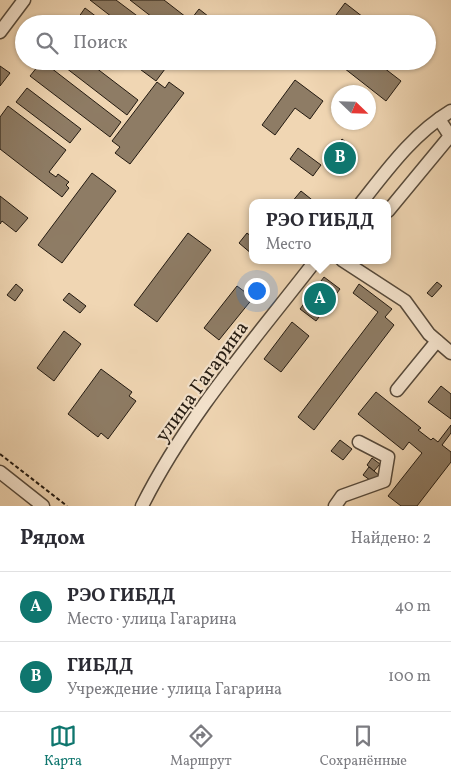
<!DOCTYPE html>
<html lang="ru">
<meta charset="utf-8">
<style>
body{margin:0;font-family:Vollkorn,serif;background:#f7f7f7;color:#2b2b33}
.compass{position:absolute;left:331px;top:85px;width:45px;height:45px;border-radius:50%;background:#fff;box-shadow:0 1px 4px #0004;rotate:113deg}
.you{position:absolute;left:256px;top:290px;width:18px;height:18px;margin:-12px;border:4px solid #fff;border-radius:50%;background:#1a73e8;box-shadow:0 0 0 8px #1a73e833}
.badge{display:grid;place-items:center;width:32px;height:32px;border-radius:50%;background:#0f766e;color:#fff;font-size:16px;font-weight:700}
.pin{position:absolute;translate:-50% -50%;border:2px solid #fff;box-shadow:0 1px 5px #0006}
.popup{position:absolute;left:249px;top:199px;width:142px;height:65px;box-sizing:border-box;display:grid;place-content:center;border-radius:10px;background:#fff;filter:drop-shadow(0 1px 4px #0005);font-size:16px;white-space:nowrap;color:#7c7c81}
.popup b{font-size:19px;color:#2b2b33}
.popup::after{content:'';position:absolute;left:50%;top:100%;margin-left:-10px;border:10px solid transparent;border-top-color:#fff}
.list{margin:0;padding:0;list-style:none}
h2{display:flex;justify-content:space-between;align-items:center;height:65px;margin:0;padding:0 20px;font-size:21px}
h2 small{font-size:16px;font-weight:400;color:#7c7c81}
.list li{display:grid;grid-template-columns:32px 1fr auto;gap:15px;align-items:center;box-sizing:border-box;height:70px;padding:0 20px;border-top:1px solid #e1e1e2}
.list b{display:block;font-size:19px;white-space:nowrap}
.list p{margin:0;font-size:16px;white-space:nowrap;color:#7c7c81}
.list em{font-size:16px;font-style:normal;color:#7c7c81}
.icon{flex:none;width:28px;height:28px;fill:none;stroke:currentColor;stroke-width:2;stroke-linecap:round;stroke-linejoin:round}
.map{position:relative;flex:none;width:451px;height:506px;overflow:hidden}
.search{position:absolute;background:#fff;box-shadow:0 1px 4px #0004;left:15px;right:15px;top:15px;height:55px;display:flex;align-items:center;gap:12px;box-sizing:border-box;padding:0 18px;border-radius:28px;color:#7c7c81;font-size:19px}
.sheet{height:205px;background:#fff}
nav{display:flex;justify-content:space-around;align-items:center;box-sizing:border-box;height:70px;border-top:1px solid #e1e1e2;background:#fff;font-size:14px;color:#7c7c81}
nav a{display:grid;justify-items:center;gap:2px}
nav .on{color:#0f766e}
.map>svg:first-child{display:block}
.building{fill:#8e7c65;stroke:#231a11}
.lines{fill:none;stroke-linecap:round;stroke-linejoin:round}
.minor-casing{stroke:#56493a;stroke-width:15}
.path{stroke:#231a11;stroke-width:2;stroke-dasharray:4 2.5;stroke-linecap:butt}
.minor{stroke:#f5e4ce;stroke-width:12}
.labels{text-anchor:middle;stroke-width:4.5;stroke-linejoin:round;paint-order:stroke}
.street-label{font-size:20px;fill:#231a11;stroke:#f5e4ce}
</style>
<div class="map">
<svg width="451" height="506" viewBox="0 0 451 506">
<rect width="100%" height="100%" fill="#f0d6b3"/>
<filter id="stains"><feTurbulence type="fractalNoise" baseFrequency=".004" numOctaves="4"/><feColorMatrix values="0 0 0 0 .2 0 0 0 0 .09 0 0 0 0 .02 0 0 0 .5 -.17"/></filter>
<radialGradient id="worn" r=".72"><stop offset=".6" stop-color="#630" stop-opacity="0"/><stop offset="1" stop-color="#630" stop-opacity=".3"/></radialGradient>
<g class="building">
<path d="M90,0H116L148,24H121Z"/>
<path d="M130,0H164L195,24H161Z"/>
<path d="M345,3L372,24H347L336,15Z"/>
<path d="M85,8L106,24H80L76,21Z"/>
<path d="M199,9L218,24H201L192,18Z"/>
<path d="M42,61L121,122L110,137L30,76Z"/>
<path d="M57,61H87L138,100L127,115Z"/>
<path d="M129,61H155L165,69L156,81Z"/>
<path d="M335,61H375L401,81L386,101Z"/>
<path d="M0,66L10,73L0,86Z"/>
<path d="M295,80L323,101L310,119L295,108L275,135L262,125Z"/>
<path d="M157,82L165,88L169,82L184,93L130,164L115,153L120,147L112,141Z"/>
<path d="M27,88L81,129L70,143L16,102Z"/>
<path d="M8,106L66,150L49,172L56,177L58,174L69,182L66,185L69,188L62,197L0,149V117Z"/>
<path d="M342,139L347,143L345,146L355,153L340,173L325,162Z"/>
<path d="M298,148L321,165L313,176L290,159Z"/>
<path d="M92,173L116,191L62,263L38,245Z"/>
<path d="M301,191L316,203H291Z"/>
<path d="M0,196L28,218L16,232L2,221L0,224Z"/>
<path d="M188,233L211,250L157,322L134,305Z"/>
<path d="M247,233L252,237V254L239,243Z"/>
<path d="M324,277L340,289L316,321L300,309Z"/>
<path d="M437,282L442,286L432,297L427,293Z"/>
<path d="M16,284L23,290L15,301L7,295Z"/>
<path d="M359,284L392,309L385,317L394,325L314,430L298,417L378,312L353,293Z"/>
<path d="M237,286L253,298L219,340L204,328Z"/>
<path d="M69,293L86,306L80,313L63,300Z"/>
<path d="M292,322L309,336L281,372L264,359Z"/>
<path d="M64,331L81,344L54,381L37,368Z"/>
<path d="M101,369L132,392L129,396L136,401L108,439L101,433L98,437L68,414Z"/>
<path d="M441,386L451,394V419L428,402Z"/>
<path d="M376,392L421,428L418,430L431,440L433,438L438,442L451,425V433L442,445L451,452V462L417,506H401L388,496L422,453L409,442L403,450L358,414Z"/>
<path d="M340,440L352,449L343,460L331,451Z"/>
<path d="M372,458L380,464L374,471L367,465Z"/>
<path d="M369,467L380,476L374,483L363,475Z"/>
</g>
<g class="lines">
<g class="minor-casing">
<g id="minor">
<path d="M0,32L24,0"/>
<path d="M361,203C388,169 413,134 451,111"/>
<path d="M388,211L450,136L439,119"/>
<path d="M342,260L405,301L429,334L451,353"/>
<path d="M397,390L437,341"/>
<path d="M0,472L43,506"/>
<path d="M142,506C187,416 255,339 316,260"/>
<path d="M335,506L342,496L384,481L388,457L359,442"/>
</g>
</g>
<path class="path" d="M0,454L67,506"/>
<use href="#minor" class="minor"/>
</g>
<g class="labels">
<g class="street-label">
<text transform="translate(201 381) rotate(-54)" y="7">улица Гагарина</text>
</g>
</g>
<rect width="100%" height="100%" filter="url(#stains)"/>
<rect width="100%" height="100%" fill="url(#worn)"/>
</svg>
<svg class="compass" viewBox="-18 -18 36 36"><path d="M0-13l5 13h-10z" fill="#e53935"/><path d="M0 13l5-13h-10z" fill="#7c7c81"/></svg>
<div class="you"></div>
<div class="pin badge" style="left:320px;top:299px">A</div>
<div class="popup"><b>РЭО ГИБДД</b>Место</div>
<div class="pin badge" style="left:340px;top:158px">B</div>
<div class="search"><svg class="icon" aria-label="search" viewBox="0 0 24 24"><circle cx="10" cy="10" r="6"/><path d="M15 15l6 6"/></svg>Поиск</div>
</div>
<section class="sheet">
<h2>Рядом<small>Найдено: 2</small></h2>
<ul class="list">
<li><span class="badge">A</span><div><b>РЭО ГИБДД</b><p>Место · улица Гагарина</p></div><em>40 m</em></li>
<li><span class="badge">B</span><div><b>ГИБДД</b><p>Учреждение · улица Гагарина</p></div><em>100 m</em></li>
</ul>
</section>
<nav>
<a class="on"><svg class="icon" aria-label="map" viewBox="0 0 24 24"><path d="M3 6l6-2 6 2 6-2v14l-6 2-6-2-6 2zM9 4v14M15 6v14"/></svg>Карта</a>
<a><svg class="icon" aria-label="directions" viewBox="0 0 24 24"><path d="M12 3l9 9-9 9-9-9zM9 14v-3h6M13 9l2 2-2 2"/></svg>Маршрут</a>
<a><svg class="icon" aria-label="saved" viewBox="0 0 24 24"><path d="M7 4h10v16l-5-4-5 4z"/></svg>Сохранённые</a>
</nav>
